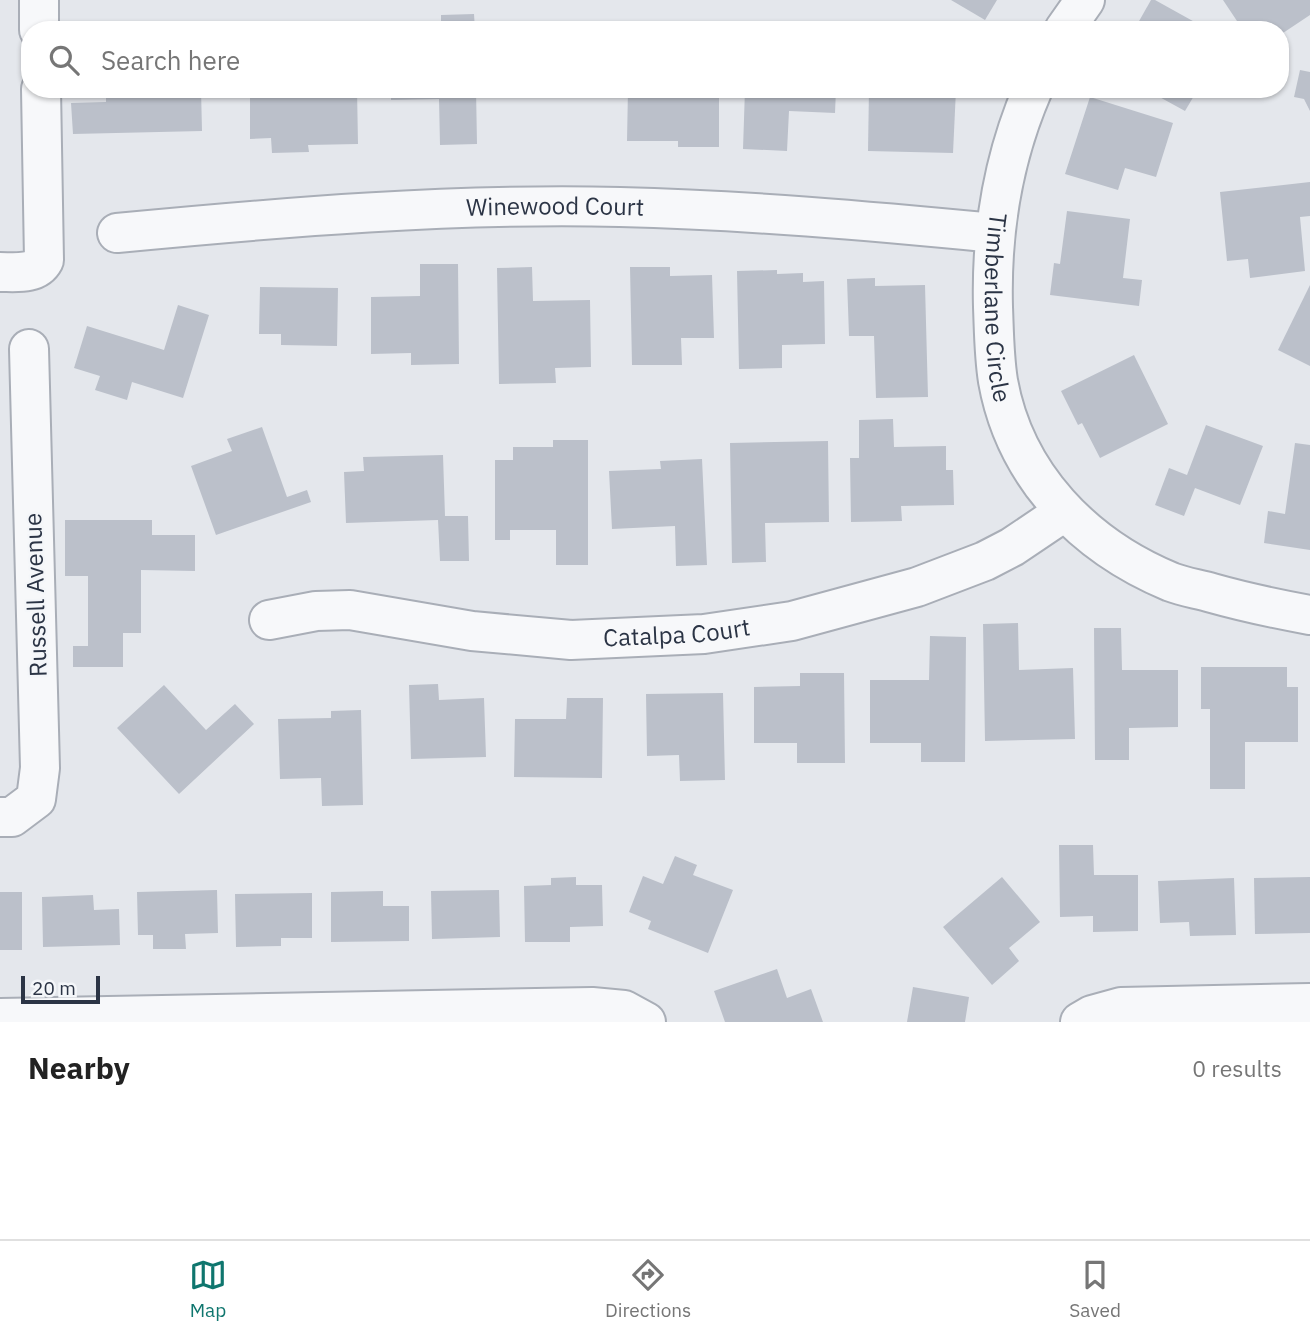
<!DOCTYPE html>
<style>
body{margin:0;font-family:"IBM Plex Sans",sans-serif;background:#f2f2f2;color:#222}
.scale{position:absolute;left:21px;bottom:18px;width:79px;box-sizing:border-box;padding-left:7px;border:4px solid #2b3445;border-top:0;font-size:19px;line-height:24px;white-space:nowrap;color:#2b3445;-webkit-text-stroke:5px #f4f6f9;paint-order:stroke}
.list{margin:0;padding:0;list-style:none}
h2{display:flex;justify-content:space-between;align-items:center;height:91px;margin:0;padding:0 28px;font-size:30px}
h2 small{font-size:23px;font-weight:400;color:#767676}
.icon{flex:none;width:38px;height:38px;fill:none;stroke:currentColor;stroke-width:2;stroke-linecap:round;stroke-linejoin:round}
.map{position:relative;flex:none;width:1310px;height:1022px;overflow:hidden}
.search{position:absolute;background:#fff;box-shadow:0 2px 5px #0004;left:21px;right:21px;top:21px;height:77px;display:flex;align-items:center;gap:18px;box-sizing:border-box;padding:0 24px;border-radius:28px;color:#767676;font-size:26px}
.sheet{height:217px;background:#fff}
nav{display:flex;justify-content:space-around;align-items:center;box-sizing:border-box;height:98px;border-top:2px solid #e0e0e0;background:#fff;font-size:19px;color:#767676}
nav a{display:grid;justify-items:center;gap:4px}
nav .on{color:#0f766e}
.map>svg:first-child{display:block}
.building{fill:#bbc0ca}
.lines{fill:none;stroke-linecap:round;stroke-linejoin:round}
.minor-casing{stroke:#a9aeb7;stroke-width:42}
.minor{stroke:#f7f8fa;stroke-width:38}
.labels{text-anchor:middle;stroke-width:5;stroke-linejoin:round;paint-order:stroke}
.street-label{font-size:24px;fill:#2b3445;stroke:#f4f6f9}
</style>
<div class="map">
<svg width="1310" height="1022" viewBox="0 0 1310 1022">
<rect width="100%" height="100%" fill="#e4e7ec"/>
<g class="building">
<path d="M951,0H997L985,20Z"/>
<path d="M1151,0H1155L1209,30H1134Z"/>
<path d="M1223,0H1310V15L1280,35V30H1243Z"/>
<path d="M474,14L475,30H441V15Z"/>
<path d="M95,24V30H64V25Z"/>
<path d="M747,26L780,28V30H747Z"/>
<path d="M1300,70L1310,72V111L1304,99L1294,97Z"/>
<path d="M65,89H201L202,131L73,134L71,103L106,102V96L66,97Z"/>
<path d="M250,89H357L358,144L308,145L309,152L272,153L271,138L250,139Z"/>
<path d="M391,89H476L477,144L440,145L439,99L391,100Z"/>
<path d="M628,89H719V147H678V141H627Z"/>
<path d="M745,89H836L835,113L789,111L787,151L743,149Z"/>
<path d="M869,89H956L953,153L868,151Z"/>
<path d="M1145,89H1198L1185,111Z"/>
<path d="M1090,97L1173,123L1156,177L1125,168L1118,190L1065,174Z"/>
<path d="M1310,182V216L1300,217L1305,271L1250,278L1248,259L1227,261L1220,192Z"/>
<path d="M1067,211L1130,219L1123,278L1142,280L1139,306L1050,295L1054,263L1060,264Z"/>
<path d="M420,264H458L459,364L411,365V353L371,354V297L420,296Z"/>
<path d="M532,267L533,301L590,300L591,367L555,368L556,383L499,384L497,268Z"/>
<path d="M630,267H670V276L712,275L714,338H681L682,365H632Z"/>
<path d="M777,270V274L803,273V282L824,281L825,344L782,345V368L739,369L737,271Z"/>
<path d="M875,278V286L925,285L928,397L876,398L874,336H849L847,279Z"/>
<path d="M1310,285V366L1278,350Z"/>
<path d="M260,287L338,288L337,346L281,345V334H259Z"/>
<path d="M178,305L209,315L183,398L132,382L127,400L95,390L100,376L74,368L87,326L164,350Z"/>
<path d="M1134,355L1168,424L1100,458L1082,423L1078,425L1061,391Z"/>
<path d="M893,419L894,447L946,446V470H953L954,505L901,506L902,521L851,522L850,458H859V420Z"/>
<path d="M1206,425L1263,446L1240,505L1195,488L1184,516L1155,505L1169,468L1187,475Z"/>
<path d="M262,427L287,497L307,490L311,502L216,535L191,466L232,451L227,439Z"/>
<path d="M553,440H588V565H556V530H510V540H495V460H513V447H553Z"/>
<path d="M828,441L829,522L765,523L766,562L732,563L730,443Z"/>
<path d="M1295,443L1310,445V550L1264,543L1268,511L1285,514Z"/>
<path d="M443,455L445,516H468L469,561H440L438,520L346,523L344,472L364,471L363,457Z"/>
<path d="M702,459L707,565L676,566L675,526L612,529L609,471L661,469L660,461Z"/>
<path d="M65,520H152V535H195V571L141,570V633H123V667H73V646H88V576H65Z"/>
<path d="M1018,623L1019,670L1073,668L1075,739L985,741L983,624Z"/>
<path d="M1094,628H1121L1122,670H1178V727L1129,728V760H1095Z"/>
<path d="M930,636L966,637L965,762H921V743H870V680H929Z"/>
<path d="M1201,667H1287V687H1298V742H1245V789H1210V709H1201Z"/>
<path d="M800,673H844L845,763H797V743H754V687L800,686Z"/>
<path d="M438,684L439,700L484,698L486,757L411,759L409,685Z"/>
<path d="M164,685L206,730L235,704L254,724L179,794L117,728Z"/>
<path d="M723,693L725,780L680,781L679,755L647,756L646,694Z"/>
<path d="M567,698H603L602,778L514,777L515,719H566Z"/>
<path d="M361,710L363,805L322,806L321,778L280,779L278,719L331,718V711Z"/>
<path d="M1059,845H1093L1094,875H1138V931L1093,932V916L1060,917Z"/>
<path d="M675,856L697,865L693,875L733,890L708,953L648,929L651,921L629,912L643,876L663,884Z"/>
<path d="M576,877V885H602L603,926L570,927V942H525L524,886L551,885V878Z"/>
<path d="M1002,877L1040,922L1009,948L1019,961L992,985L943,927Z"/>
<path d="M1310,877V933L1255,934L1254,878Z"/>
<path d="M1234,878L1236,935L1190,936L1189,922L1160,923L1158,881Z"/>
<path d="M217,890L218,933L185,934L186,949H153V935H138L137,892Z"/>
<path d="M499,890L500,937L432,939L431,891Z"/>
<path d="M383,891V906H409V941L331,942V892Z"/>
<rect x="0" y="892" width="22" height="58"/>
<path d="M312,893V938H281V946L236,947L235,894Z"/>
<path d="M93,895L94,910L119,909L120,945L43,947L42,897Z"/>
<path d="M777,969L787,998L811,989L823,1022H725L714,991Z"/>
<path d="M913,987L969,997L965,1022H907Z"/>
</g>
<g class="lines">
<g class="minor-casing">
<g id="minor">
<path d="M39,0V30"/>
<path d="M1064,30L1085,0"/>
<path id="s1" d="M1033,89C1003,158 991,233 993,307C994,332 994,356 998,381C1015,476 1084,546 1171,582C1184,587 1198,589 1212,593C1244,602 1277,609 1310,615"/>
<path id="s2" d="M117,233C284,217 452,203 620,207C745,210 870,221 995,233"/>
<path d="M0,272C16,272 36,275 44,260L41,89"/>
<path id="s3" d="M269,620L316,611L350,610L472,631L571,640L704,634L792,621L917,587L985,561L1012,547L1064,512"/>
<path d="M0,817H12L36,799L40,768L29,349"/>
<path d="M0,1018L592,1007L624,1010L646,1022"/>
<path d="M1080,1022L1092,1015L1121,1007L1310,1003"/>
</g>
</g>
<use href="#minor" class="minor"/>
</g>
<g class="labels">
<g class="street-label">
<text dy="8" stroke="none"><textPath href="#s2" startOffset="439">Winewood Court</textPath></text>
<text dy="8" stroke="none"><textPath href="#s1" startOffset="224">Timberlane Circle</textPath></text>
<text transform="translate(36 595) rotate(-92)" y="8">Russell Avenue</text>
<text dy="8" stroke="none"><textPath href="#s3" startOffset="411">Catalpa Court</textPath></text>
</g>
</g>
</svg>
<div class="scale">20 m</div>
<div class="search"><svg class="icon" aria-label="search" viewBox="0 0 24 24"><circle cx="10" cy="10" r="6"/><path d="M15 15l6 6"/></svg>Search here</div>
</div>
<section class="sheet">
<h2>Nearby<small>0 results</small></h2>
<ul class="list">
</ul>
</section>
<nav>
<a class="on"><svg class="icon" aria-label="map" viewBox="0 0 24 24"><path d="M3 6l6-2 6 2 6-2v14l-6 2-6-2-6 2zM9 4v14M15 6v14"/></svg>Map</a>
<a><svg class="icon" aria-label="directions" viewBox="0 0 24 24"><path d="M12 3l9 9-9 9-9-9zM9 14v-3h6M13 9l2 2-2 2"/></svg>Directions</a>
<a><svg class="icon" aria-label="saved" viewBox="0 0 24 24"><path d="M7 4h10v16l-5-4-5 4z"/></svg>Saved</a>
</nav>
